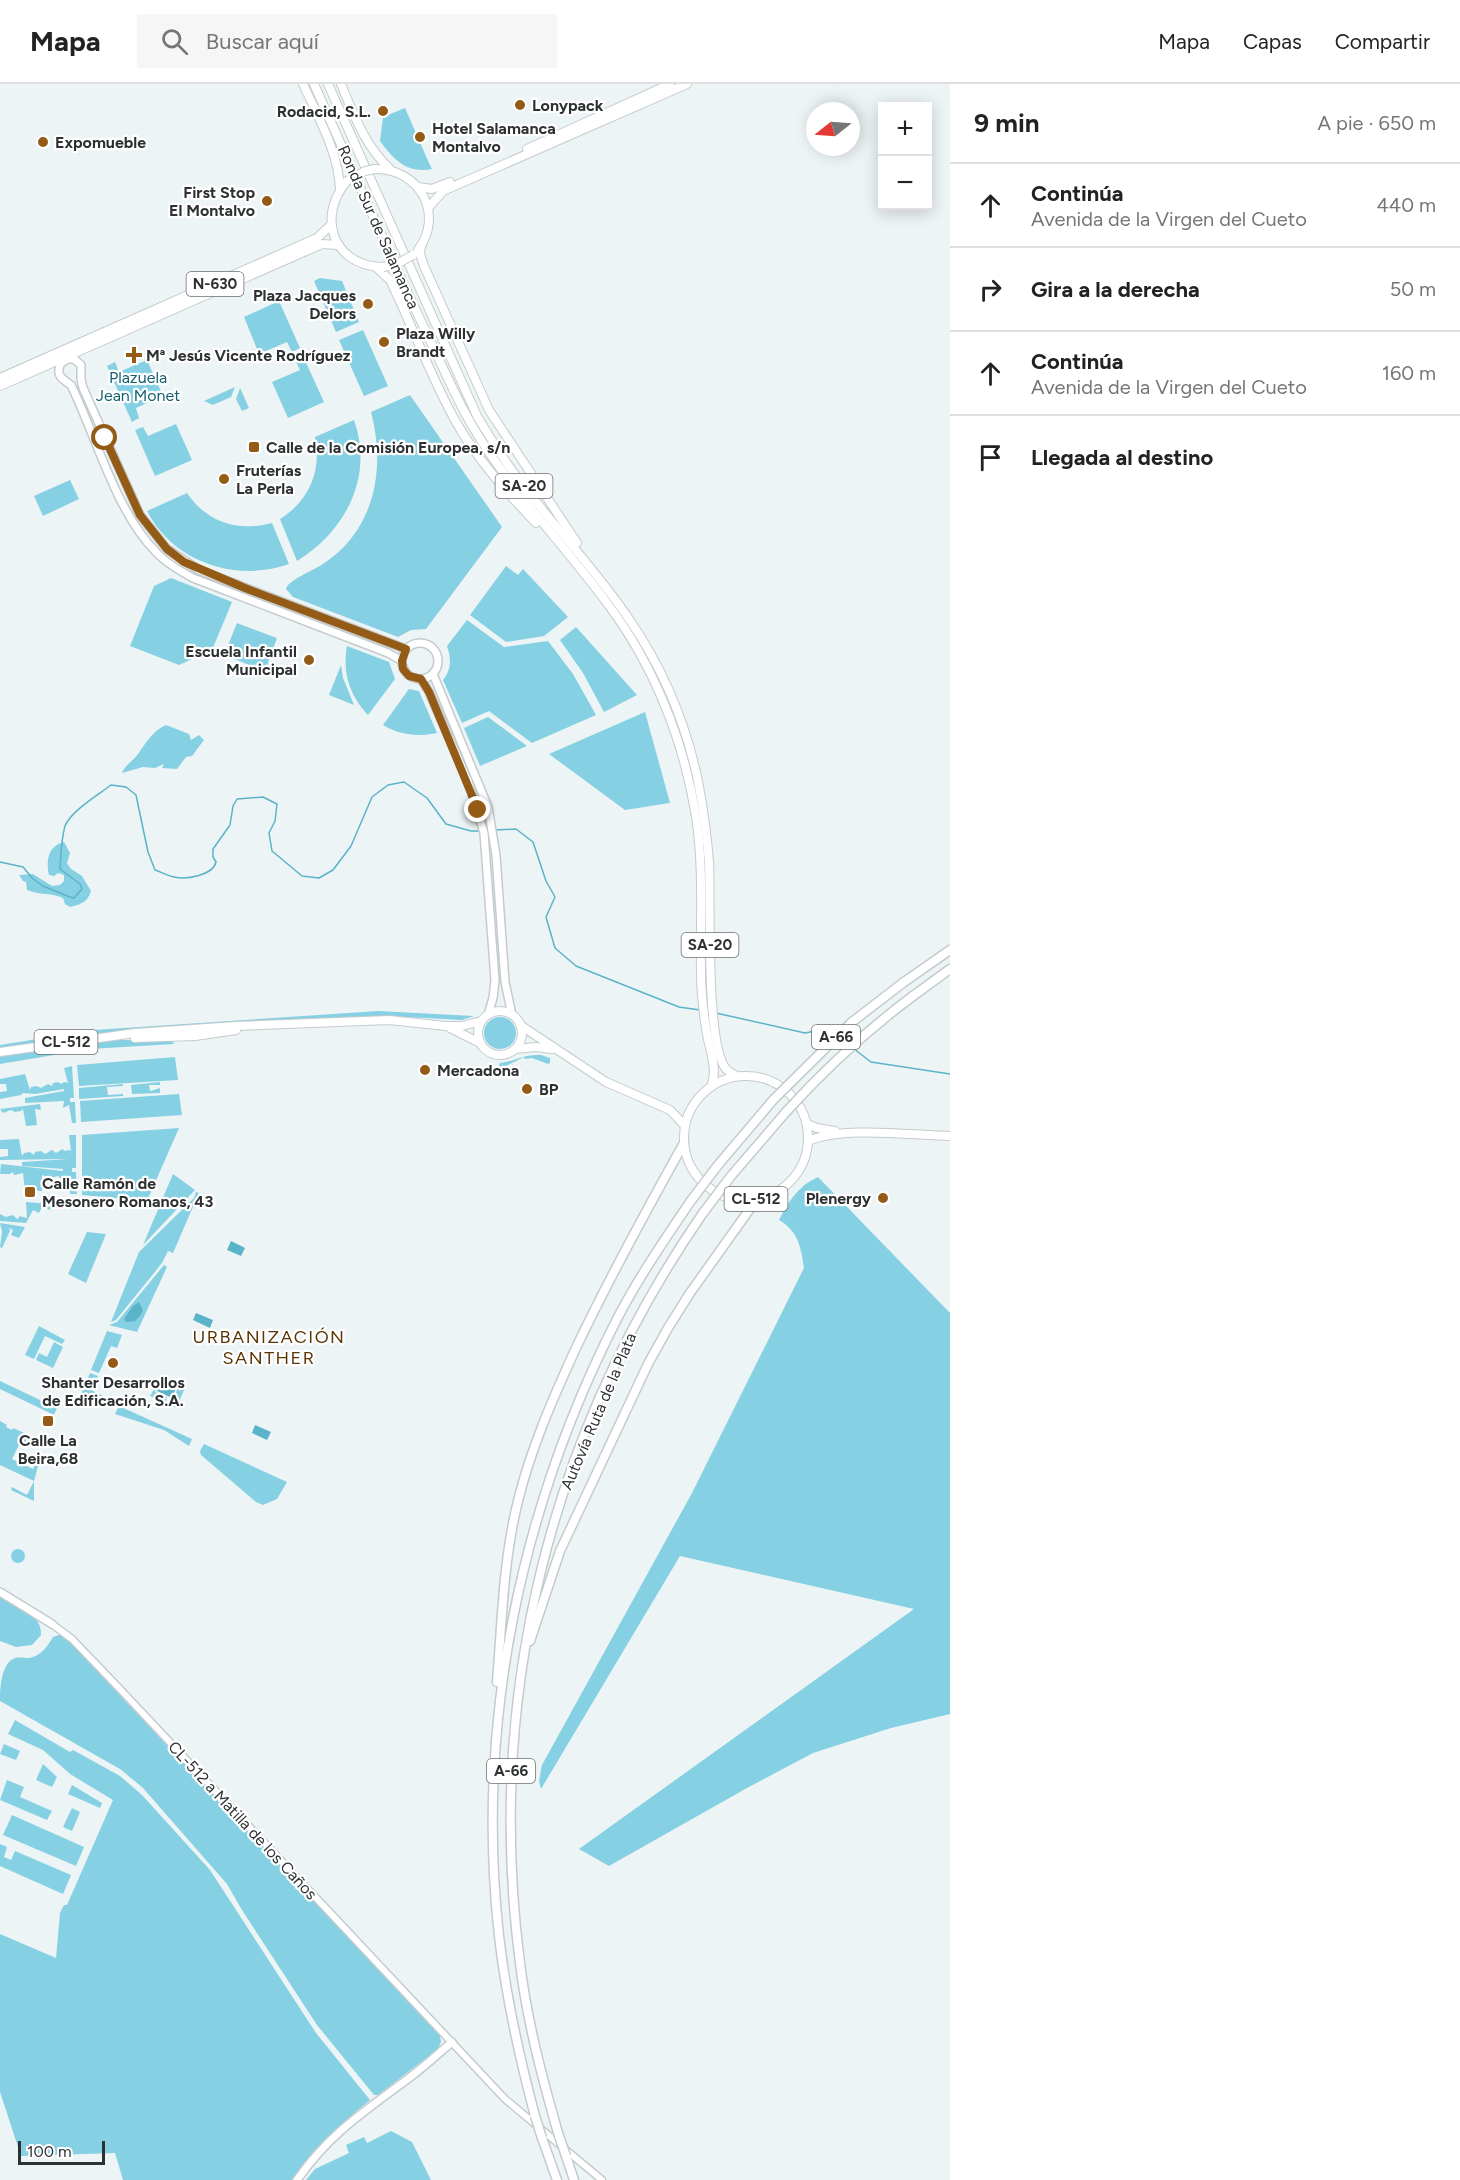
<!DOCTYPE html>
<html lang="es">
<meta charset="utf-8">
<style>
body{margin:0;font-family:Figtree,sans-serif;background:#f6f6f6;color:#222}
.controls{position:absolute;right:18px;top:18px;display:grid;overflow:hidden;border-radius:0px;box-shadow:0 3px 15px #0003}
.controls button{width:54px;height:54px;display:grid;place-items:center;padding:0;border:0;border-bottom:2px solid #e0e0e0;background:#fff;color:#222;font:30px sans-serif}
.compass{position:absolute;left:806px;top:18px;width:54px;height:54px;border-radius:50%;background:#fff;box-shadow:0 3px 15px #0003;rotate:253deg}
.scale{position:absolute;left:18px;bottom:15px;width:87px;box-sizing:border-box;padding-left:6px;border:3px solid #2e3132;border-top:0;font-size:16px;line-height:21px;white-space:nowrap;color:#2e3132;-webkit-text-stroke:4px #fff;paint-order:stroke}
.stop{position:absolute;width:18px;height:18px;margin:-14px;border:4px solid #945b16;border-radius:50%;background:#fff}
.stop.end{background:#945b16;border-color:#fff;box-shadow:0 2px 6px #0008}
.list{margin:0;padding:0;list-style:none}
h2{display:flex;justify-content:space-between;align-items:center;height:78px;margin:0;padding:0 24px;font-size:26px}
h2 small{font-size:20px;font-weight:400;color:#767676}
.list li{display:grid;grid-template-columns:39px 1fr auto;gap:18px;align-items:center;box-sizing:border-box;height:84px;padding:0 24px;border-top:2px solid #e0e0e0}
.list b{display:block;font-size:22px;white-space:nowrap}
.list p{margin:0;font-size:20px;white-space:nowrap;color:#767676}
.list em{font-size:20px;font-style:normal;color:#767676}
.icon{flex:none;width:33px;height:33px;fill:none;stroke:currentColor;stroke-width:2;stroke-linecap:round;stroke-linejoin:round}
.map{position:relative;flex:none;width:950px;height:2096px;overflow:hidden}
header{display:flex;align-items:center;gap:36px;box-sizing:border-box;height:84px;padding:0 30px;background:#fff;border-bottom:2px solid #e0e0e0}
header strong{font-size:28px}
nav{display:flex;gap:33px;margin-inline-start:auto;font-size:21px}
.search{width:420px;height:54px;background:#f6f6f6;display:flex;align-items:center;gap:15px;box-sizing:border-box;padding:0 21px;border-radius:0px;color:#767676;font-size:22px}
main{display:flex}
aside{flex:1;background:#fff}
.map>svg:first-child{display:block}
.green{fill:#86d0e3;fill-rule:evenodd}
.water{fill:#5ab3c8}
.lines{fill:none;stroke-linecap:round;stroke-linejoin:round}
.stream{stroke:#5ab3c8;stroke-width:1.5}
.tertiary-casing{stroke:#c4cbcd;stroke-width:9}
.secondary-casing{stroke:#c4cbcd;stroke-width:10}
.primary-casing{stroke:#c4cbcd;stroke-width:10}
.trunk-casing{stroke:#c4cbcd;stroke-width:10}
.motorway-casing{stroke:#c4cbcd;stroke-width:11}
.tertiary{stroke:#fff;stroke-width:6}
.secondary{stroke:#fff;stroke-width:7}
.primary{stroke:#fff;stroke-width:8}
.trunk{stroke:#fff;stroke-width:8}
.motorway{stroke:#fff;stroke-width:8}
.trunk-bridge-casing{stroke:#c4cbcd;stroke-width:10;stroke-linecap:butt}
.motorway-bridge-casing{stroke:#c4cbcd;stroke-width:11;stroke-linecap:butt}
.trunk-bridge{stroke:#fff;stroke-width:8}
.motorway-bridge{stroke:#fff;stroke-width:8}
.route{stroke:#945b16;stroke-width:8}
.poi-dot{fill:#945b16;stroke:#fff;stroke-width:2}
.labels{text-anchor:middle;stroke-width:4.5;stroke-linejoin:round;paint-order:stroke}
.shield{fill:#fff;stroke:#6d6f70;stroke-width:1.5}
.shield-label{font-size:15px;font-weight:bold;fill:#2e3132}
.poi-label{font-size:16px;font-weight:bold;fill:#2e3132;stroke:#fff;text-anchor:start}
.street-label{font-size:16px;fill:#2e3132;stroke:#fff}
.park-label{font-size:16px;fill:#16606f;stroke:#fff}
.neighbourhood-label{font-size:18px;letter-spacing:1.5px;fill:#5c3504;stroke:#fff}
</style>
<header>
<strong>Mapa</strong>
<div class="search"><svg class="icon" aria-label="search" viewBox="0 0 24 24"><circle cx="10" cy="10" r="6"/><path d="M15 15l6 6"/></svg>Buscar aquí</div>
<nav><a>Mapa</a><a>Capas</a><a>Compartir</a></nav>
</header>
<main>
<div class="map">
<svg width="950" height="2096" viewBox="0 0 950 2096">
<rect width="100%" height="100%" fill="#edf4f6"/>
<g class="green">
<path d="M405,24L429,79L432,85C407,90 393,75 380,57L383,33Z"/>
<path d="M320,194L342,197L359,238L336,248L314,197Z"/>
<path d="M279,217L300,264L292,268L287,258L259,270L244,233Z"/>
<path d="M363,246L388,302L364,312L339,256Z"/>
<path d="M303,272L324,318L288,334L272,298L300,286L295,276Z"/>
<path d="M147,276L163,312L136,324L139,334L132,338L107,282L115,278L119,288Z"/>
<path d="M235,303L231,313L213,321L204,317Z"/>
<path d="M240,304L249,324L242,327L236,315Z"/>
<path d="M410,311L502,443L426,545L411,546L398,553L293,513L286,505C288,496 314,486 323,480C375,446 386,385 371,328Z"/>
<path d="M354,336C374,392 346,447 297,477L280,435C309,417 322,387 315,353Z"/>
<path d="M176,340L192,376L155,392L135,346L143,343L148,352Z"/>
<path d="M70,396L79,415L43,432L34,412Z"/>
<path d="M187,409C207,439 239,448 272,439L289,480C236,499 173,478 147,427Z"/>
<path d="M506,482L518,491L523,485L568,533L544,552L506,558L470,531Z"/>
<path d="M171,494L232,518L212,566L179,581L130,562L154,502Z"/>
<path d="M467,536L504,563L548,557L573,590L596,631L532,659L489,627L462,639L443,596C452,585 451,574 447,562Z"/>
<path d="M237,539L277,554L265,587L224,571Z"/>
<path d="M576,543L637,611L604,628L583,589L560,556Z"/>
<path d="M347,562L389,578L395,595L368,631C350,612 342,589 347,562Z"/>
<path d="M341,581L343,594L354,621L329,611Z"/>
<path d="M409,605L419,607L437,649C417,653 400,651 383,641Z"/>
<path d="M645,628L670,719L625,726L549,670Z"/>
<path d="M488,633L527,662L480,682L464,644Z"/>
<path d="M166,641L189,650L191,656L199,651L204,656L192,672L186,673L177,685L162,684L164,680L155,684L143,683L122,689C125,681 133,677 138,670C146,659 152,647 166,641Z"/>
<path d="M64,758L70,769L67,779L71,785L82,792L91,807C87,819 81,820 70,823L65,820L63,814C52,809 39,811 27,806L26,798L23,797L19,791L33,790L52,802L60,801L64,797V791L58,789L54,792L49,791C46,776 48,762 64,758Z"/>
<path d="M378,927L474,932L462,936L387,932L122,947L79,952L0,966V961L94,946Z"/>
<circle cx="500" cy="949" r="16"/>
<path d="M116,956H171L174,960L90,965L0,980V973L80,959Z"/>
<path d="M541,971L550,974V979L548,980L532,974L525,975L524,973L504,983L501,990L495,992L500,979C518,977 521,970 541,971Z"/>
<path d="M175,973L178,996L79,1002L77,981Z"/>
<path d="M72,982L74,1014H70V1018H75L76,1039H72L69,1021L63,1024L64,1017L25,1019V1014L64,1007V1005L35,1010L23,1009L21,1011L0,1015V1008L7,1007L6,1000H0V995L25,990L30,1006L31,1003L37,1002L41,1004L48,1000L52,1002L53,999L59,998L60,1000L65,998L68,999L64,984Z"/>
<path d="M160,998V1001H149L150,1007L160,1004V1009L132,1010L131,1001Z"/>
<path d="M123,1000V1002L107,1003L108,1011L123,1010V1012L79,1015V1004Z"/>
<path d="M179,1010L182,1031L81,1038L80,1017Z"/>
<path d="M40,1020L41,1026L35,1025L37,1041L26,1042L23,1025L21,1027L15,1028L11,1026L3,1029L0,1025Z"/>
<path d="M179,1044L147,1117L82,1111V1051Z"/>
<path d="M69,1051H76V1084H72V1088H76L77,1110H70L69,1093L61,1095L58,1092L50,1094L49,1092L44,1093V1091L42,1092V1107L25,1106L23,1089L15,1091L12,1088L10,1090H0L1,1080L63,1087V1085L22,1082V1078L68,1075L0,1076V1073L8,1072V1065H0V1056L19,1055L22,1072L24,1069L30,1068L34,1071L35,1068L41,1067L45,1070L52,1066L56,1069L63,1065L64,1067L69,1066L71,1067Z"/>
<path d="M173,1090L195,1106L143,1161Z"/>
<path d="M818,1093L950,1229V1630L891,1644L813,1669L747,1704L609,1782L579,1765L914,1525L680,1472L541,1705L539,1697L542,1681L692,1409L804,1184C801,1163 798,1147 779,1136C788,1118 799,1101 818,1093Z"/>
<path d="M196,1108L199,1109L173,1169L168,1167L162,1179L116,1236L111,1238L139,1168L194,1114Z"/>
<path d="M26,1118L51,1120L50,1126L42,1123L39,1129L33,1126L26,1139L0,1137V1130L6,1133L13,1131L17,1135L19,1134V1132L27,1134Z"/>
<path d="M0,1139L25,1143L19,1154L11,1151L13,1146L9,1144L10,1147L2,1164L0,1163L2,1148Z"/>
<path d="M87,1148L106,1150L86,1199L68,1190Z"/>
<path d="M164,1181L167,1183L137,1248L109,1241L117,1238Z"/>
<path d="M39,1242L65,1256L62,1260L45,1252L34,1275L25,1271Z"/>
<path d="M107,1247L122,1251L117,1264L111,1262L99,1289L91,1286Z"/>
<path d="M54,1258L63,1263L53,1284L36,1276L39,1269L47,1273Z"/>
<path d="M90,1289L98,1292L91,1306L108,1314L103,1324L78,1317Z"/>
<path d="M161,1294L185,1304L176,1324L150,1312ZM160,1296L178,1304L171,1319L166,1317L167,1313L155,1308Z"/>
<path d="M0,1297L57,1324L54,1331L0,1305Z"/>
<path d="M119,1322L192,1355L189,1362L164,1346L115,1330Z"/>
<path d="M0,1337L7,1341L6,1343L12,1346L13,1344L29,1351L24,1361L20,1359L12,1375L33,1385L36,1378L39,1379L34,1397V1417L11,1406L12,1403L27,1411L34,1397L0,1381Z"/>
<path d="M204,1360L287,1398L277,1415L263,1421L256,1418L201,1371L200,1367Z"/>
<circle cx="18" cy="1472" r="7"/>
<path d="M0,1513C15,1521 43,1530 41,1551L32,1561L16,1563L0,1557Z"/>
<path d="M59,1551L66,1554L440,1951L441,1958L438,1965L378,2011H374L317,1941L242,1826L227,1800L143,1704L120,1685L0,1617C0,1604 1,1579 15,1574C19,1573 25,1574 29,1574C41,1572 47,1563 53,1553Z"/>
<path d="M15,1636L70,1668L73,1666L120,1692L142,1711L210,1786L316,1949L370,2016C339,2041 315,2063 292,2096H123L115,2069L21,2072L0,2008V1850L56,1874L60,1829L64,1821H67L113,1716L70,1690L43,1666L8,1650Z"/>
<path d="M4,1660L20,1667L16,1676L0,1670Z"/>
<path d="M43,1680L57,1693L52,1703L36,1696Z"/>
<path d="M7,1696L24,1703L20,1713L52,1727L47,1736L0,1716Z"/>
<path d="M72,1701L102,1719L100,1724L68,1710Z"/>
<path d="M72,1724L80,1728L72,1747L63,1743Z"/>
<path d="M12,1731L84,1763L76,1782L3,1751Z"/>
<path d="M0,1760L7,1763L4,1773L11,1776L15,1767L71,1791L63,1810L0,1782Z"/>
<path d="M391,2047L412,2058L431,2096H306L315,2085L349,2069L346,2061L364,2053L367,2059Z"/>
</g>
<g class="water">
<path d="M231,1157L245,1164L241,1172L227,1166Z"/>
<path d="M139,1218L143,1226L140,1232L135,1237L126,1238L124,1235L133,1222Z"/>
<path d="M196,1229L213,1236L210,1244L193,1236Z"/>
<path d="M161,1297L176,1304L172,1314L157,1307Z"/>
<path d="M255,1341L271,1348L267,1356L252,1349Z"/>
</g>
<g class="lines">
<g class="stream">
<path d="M495,746L516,745L533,758L546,797L555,813L546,833L555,864L576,882L679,923L700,926"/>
<path d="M0,778L23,783L33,795L43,802L70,813L74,814L82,805L80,800L60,785C61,771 61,756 65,742C71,727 98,711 111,701L126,703L136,711L148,768L155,786C161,788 168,792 174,793C187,796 213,791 216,778L213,773V765L230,741L233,722L237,715L263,713L277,720L275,737L269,749L272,767L302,792L319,794L333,786L351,762L372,713L388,701L404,698L427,714L446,740L471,747H481"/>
<path d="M716,929L805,949L825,945L833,950"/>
<path d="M839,955L848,961"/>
<path d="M854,965L871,978L950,990"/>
</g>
<g class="tertiary-casing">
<path id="tertiary" d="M52,1540L72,1555L119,1604L505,2015L602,2096"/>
</g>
<g class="secondary-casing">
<g id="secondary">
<path d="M62,275H74L81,281V295L83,304L140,431L167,465L199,486L406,565"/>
<path d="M68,275L61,279C55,291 62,295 71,301C96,352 116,428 156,468C166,479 180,487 193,494L388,569L402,577"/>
<circle cx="420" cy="577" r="18"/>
<path d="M433,590L488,723L496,771L505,898L512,931"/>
<path d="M421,595L429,608L468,697L484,749L495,896L493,914L488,931"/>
<path d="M0,1508L52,1540"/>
<path d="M297,2096C330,2049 365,2027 409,1994C424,1983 438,1970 452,1958"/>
</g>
</g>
<g class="primary-casing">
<g id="primary">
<circle cx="500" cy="949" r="22"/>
<path d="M520,941L606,998L670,1026L685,1042"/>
<path d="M450,944L480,959"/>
<path d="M135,954L195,952L236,946"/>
<path d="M515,965L536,963L552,965"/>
<path d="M0,968L135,949L236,942L389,936L446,942H462L481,937"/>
<circle cx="746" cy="1054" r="62"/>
<path d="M807,1040L817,1044L835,1047"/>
<path d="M808,1057C843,1042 910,1051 950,1052"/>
</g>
</g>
<g class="trunk-casing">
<g id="trunk">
<path d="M303,0C318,33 339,69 340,106"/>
<path d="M314,0C349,78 383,156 419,233C436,268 451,304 470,338C508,404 562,458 607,519C654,581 684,657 696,733C704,784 700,837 701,888C701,907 703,925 706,944C708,963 719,984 711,1003"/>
<path d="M328,0L477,332C486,347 496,363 506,378C544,433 592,480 629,535C662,583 686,640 698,697C703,724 707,751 709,778C711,817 705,959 726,985C729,988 733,990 737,992"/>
<path d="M341,0C354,31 365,62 390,85"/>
<path d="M527,65L670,0"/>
<path d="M375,85C419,84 445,130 418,166"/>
<path d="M347,97C317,132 332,180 380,183"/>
<path d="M418,103L432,105L450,98"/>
<path d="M428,124L443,107L687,0"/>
<path d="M421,162L420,170L424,182L489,326L577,459"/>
<path d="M376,183L390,196C413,243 430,292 456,338C477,375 506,408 536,439"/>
<path d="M0,294L317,154L331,141"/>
<path d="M0,302L322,160L338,161"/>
</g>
</g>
<g class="motorway-casing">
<g id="motorway">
<path d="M904,898L950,866"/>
<path d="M913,912L950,885"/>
<path d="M718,1081L774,1015"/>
<path d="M731,1092L786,1028"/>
<path d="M530,1557L560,1467L648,1280L668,1244L690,1209L757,1115"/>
<path d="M497,1598C502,1538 503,1477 518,1417C531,1364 553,1314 576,1264C609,1194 646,1127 684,1059"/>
<path d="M535,2032C519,1972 506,1913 499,1852C475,1639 521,1422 618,1233C639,1193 665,1155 690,1118"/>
<path d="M558,2049C542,1993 527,1937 520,1879C485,1612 550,1350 703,1129"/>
<path d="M542,2054L557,2096"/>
<path d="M566,2072L574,2096"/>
</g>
</g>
<use href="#tertiary" class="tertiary"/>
<use href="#secondary" class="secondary"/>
<use href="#primary" class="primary"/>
<use href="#trunk" class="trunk"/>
<use href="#motorway" class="motorway"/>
<g class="trunk-bridge-casing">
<g id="trunk-bridge">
<path d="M347,97L365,87L375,85"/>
<path d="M383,183L395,181L413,171"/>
</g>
</g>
<g class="motorway-bridge-casing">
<g id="motorway-bridge">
<path d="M774,1015L852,938L904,898"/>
<path d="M786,1028C825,985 866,947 913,912"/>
<path d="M690,1118L718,1081"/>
<path d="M703,1129L731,1092"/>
<path d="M535,2032L542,2054"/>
<path d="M558,2049L566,2072"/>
</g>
</g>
<use href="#trunk-bridge" class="trunk-bridge"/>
<use href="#motorway-bridge" class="motorway-bridge"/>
</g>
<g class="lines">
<path class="route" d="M105,354L140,431L167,465L184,478L245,504L406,565L402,577L403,585L409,592L421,595L429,608L478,726"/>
</g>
<g class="poi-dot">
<circle cx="520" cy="21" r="6"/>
<circle cx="383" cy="27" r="6"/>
<circle cx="420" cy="53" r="6"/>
<circle cx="43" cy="58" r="6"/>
<circle cx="267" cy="117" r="6"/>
<circle cx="368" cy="220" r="6"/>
<circle cx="384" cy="258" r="6"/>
<path d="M131 262h6v6h6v6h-6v6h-6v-6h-6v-6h6z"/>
<rect x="248" y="357" width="12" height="12" rx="3"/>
<circle cx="224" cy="395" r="6"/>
<circle cx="309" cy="576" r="6"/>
<circle cx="425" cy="986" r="6"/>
<circle cx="527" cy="1005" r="6"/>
<rect x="24" y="1102" width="12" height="12" rx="3"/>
<circle cx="883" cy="1114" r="6"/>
<circle cx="113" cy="1279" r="6"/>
<rect x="42" y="1331" width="12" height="12" rx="3"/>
</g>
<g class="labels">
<g class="shield">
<rect x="186.5" y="188" width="57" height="24" rx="4.5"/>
<rect x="495.5" y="390" width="57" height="24" rx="4.5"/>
<rect x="681.5" y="849" width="57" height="24" rx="4.5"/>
<rect x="812" y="941" width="48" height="24" rx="4.5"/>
<rect x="34.5" y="946" width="63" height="24" rx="4.5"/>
<rect x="724.5" y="1103" width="63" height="24" rx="4.5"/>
<rect x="487" y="1675" width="48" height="24" rx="4.5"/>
</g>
<g class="shield-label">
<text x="215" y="205">N-630</text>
<text x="524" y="407">SA-20</text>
<text x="710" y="866">SA-20</text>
<text x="836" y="958">A-66</text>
<text x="66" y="963">CL-512</text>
<text x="756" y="1120">CL-512</text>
<text x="511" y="1692">A-66</text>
</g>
<g class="poi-label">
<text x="532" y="27">Lonypack</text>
<text x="371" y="33" text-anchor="end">Rodacid, S.L.</text>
<text x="432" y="50">Hotel Salamanca<tspan x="432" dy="18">Montalvo</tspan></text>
<text x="55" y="64">Expomueble</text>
<text x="255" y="114" text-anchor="end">First Stop<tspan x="255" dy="18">El Montalvo</tspan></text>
<text x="356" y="217" text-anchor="end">Plaza Jacques<tspan x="356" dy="18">Delors</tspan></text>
<text x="396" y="255">Plaza Willy<tspan x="396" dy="18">Brandt</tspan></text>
<text x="146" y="277">Mª Jesús Vicente Rodríguez</text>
<text x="266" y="369">Calle de la Comisión Europea, s/n</text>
<text x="236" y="392">Fruterías<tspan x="236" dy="18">La Perla</tspan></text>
<text x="297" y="573" text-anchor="end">Escuela Infantil<tspan x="297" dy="18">Municipal</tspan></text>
<text x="437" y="992">Mercadona</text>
<text x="539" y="1011">BP</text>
<text x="42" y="1105">Calle Ramón de<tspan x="42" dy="18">Mesonero Romanos, 43</tspan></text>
<text x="871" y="1120" text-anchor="end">Plenergy</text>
<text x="113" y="1304" text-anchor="middle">Shanter Desarrollos<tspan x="113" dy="18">de Edificación, S.A.</tspan></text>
<text x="48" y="1362" text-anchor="middle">Calle La<tspan x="48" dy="18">Beira,68</tspan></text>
</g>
<g class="street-label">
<text transform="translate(379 143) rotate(66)" y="6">Ronda Sur de Salamanca</text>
<text transform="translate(598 1327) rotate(-67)" y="6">Autovía Ruta de la Plata</text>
<text transform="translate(243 1736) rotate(47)" y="6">CL-512 a Matilla de los Caños</text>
</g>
<g class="park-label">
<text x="138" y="299">Plazuela<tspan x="138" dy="18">Jean Monet</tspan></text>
</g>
<g class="neighbourhood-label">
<text x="269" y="1259">URBANIZACIÓN<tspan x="269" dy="21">SANTHER</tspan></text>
</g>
</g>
</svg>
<div class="controls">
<button>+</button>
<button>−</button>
</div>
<svg class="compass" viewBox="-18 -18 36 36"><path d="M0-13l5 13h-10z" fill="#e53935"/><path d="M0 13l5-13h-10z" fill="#767676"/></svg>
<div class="scale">100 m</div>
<div class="stop" style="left:105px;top:354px"></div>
<div class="stop end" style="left:478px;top:726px"></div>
</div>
<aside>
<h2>9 min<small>A pie · 650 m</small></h2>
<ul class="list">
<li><svg class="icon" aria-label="ahead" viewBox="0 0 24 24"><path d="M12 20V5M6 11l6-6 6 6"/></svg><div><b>Continúa</b><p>Avenida de la Virgen del Cueto</p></div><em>440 m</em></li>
<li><svg class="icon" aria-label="right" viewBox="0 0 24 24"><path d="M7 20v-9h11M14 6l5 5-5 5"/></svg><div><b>Gira a la derecha</b></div><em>50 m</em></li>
<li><svg class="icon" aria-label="ahead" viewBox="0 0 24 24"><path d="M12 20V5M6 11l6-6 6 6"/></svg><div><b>Continúa</b><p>Avenida de la Virgen del Cueto</p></div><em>160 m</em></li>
<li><svg class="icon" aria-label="arrive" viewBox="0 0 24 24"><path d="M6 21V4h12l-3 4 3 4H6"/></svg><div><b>Llegada al destino</b></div></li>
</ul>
</aside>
</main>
